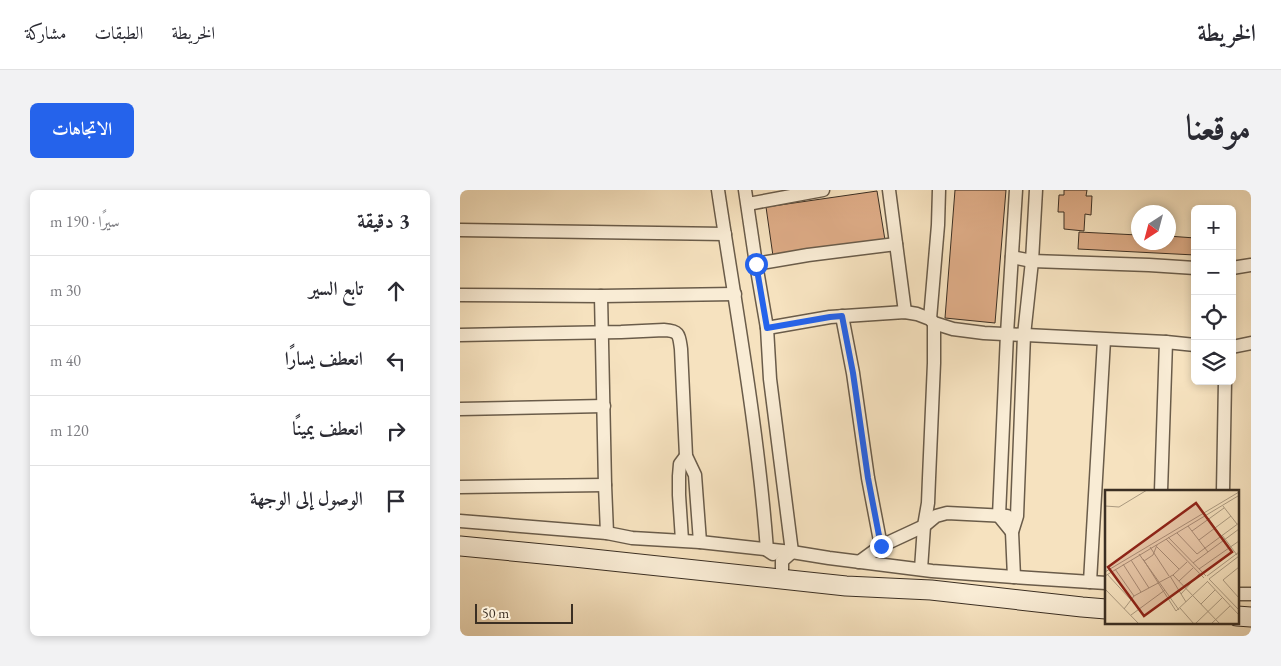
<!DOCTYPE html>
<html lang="ar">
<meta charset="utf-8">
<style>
body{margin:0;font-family:"EB Garamond",Amiri,serif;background:#f2f2f3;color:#2b2b33;direction:rtl}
.controls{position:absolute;right:15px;top:15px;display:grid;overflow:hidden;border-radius:8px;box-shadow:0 2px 8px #0003}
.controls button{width:45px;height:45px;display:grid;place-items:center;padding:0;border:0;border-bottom:1px solid #e1e1e2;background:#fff;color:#2b2b33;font:25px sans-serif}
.compass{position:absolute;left:671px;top:15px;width:45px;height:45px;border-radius:50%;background:#fff;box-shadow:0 2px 8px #0003;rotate:216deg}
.scale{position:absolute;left:15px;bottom:12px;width:98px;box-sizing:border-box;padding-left:5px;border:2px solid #3b2f23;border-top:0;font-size:14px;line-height:18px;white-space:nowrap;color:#3b2f23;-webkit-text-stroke:4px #f9ecd5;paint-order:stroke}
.stop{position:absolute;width:15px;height:15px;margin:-11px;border:4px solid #2563eb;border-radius:50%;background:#fff}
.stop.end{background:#2563eb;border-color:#fff;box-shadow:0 1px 5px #0008}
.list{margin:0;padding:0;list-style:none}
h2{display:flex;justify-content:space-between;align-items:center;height:65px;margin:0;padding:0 20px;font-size:21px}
h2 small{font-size:16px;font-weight:400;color:#7c7c81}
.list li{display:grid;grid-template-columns:32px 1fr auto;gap:15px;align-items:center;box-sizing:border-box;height:70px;padding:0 20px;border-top:1px solid #e1e1e2}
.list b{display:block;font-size:19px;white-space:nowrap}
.list em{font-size:16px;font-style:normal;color:#7c7c81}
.icon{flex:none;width:28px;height:28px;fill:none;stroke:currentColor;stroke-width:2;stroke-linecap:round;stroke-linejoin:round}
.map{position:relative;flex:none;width:791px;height:446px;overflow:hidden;direction:ltr;border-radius:8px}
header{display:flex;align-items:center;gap:30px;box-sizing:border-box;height:70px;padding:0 25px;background:#fff;border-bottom:1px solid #e1e1e2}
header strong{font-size:24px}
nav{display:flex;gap:28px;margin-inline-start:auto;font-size:18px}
.intro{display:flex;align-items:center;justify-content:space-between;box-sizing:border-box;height:120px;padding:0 30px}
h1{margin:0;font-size:35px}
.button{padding:12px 22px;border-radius:8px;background:#2563eb;color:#fff;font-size:18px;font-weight:700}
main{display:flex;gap:30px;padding:0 30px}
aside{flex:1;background:#fff;border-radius:8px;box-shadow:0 2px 8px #0003}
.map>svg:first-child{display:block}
.building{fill:#ddab86;stroke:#3b2f23}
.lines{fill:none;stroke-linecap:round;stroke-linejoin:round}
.street-casing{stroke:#6a5c4a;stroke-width:15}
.secondary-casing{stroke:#3b2f23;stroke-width:21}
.street{stroke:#f9ecd5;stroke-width:12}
.secondary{stroke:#f9ecd5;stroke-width:19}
.route{stroke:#2563eb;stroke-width:6}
.inset-road{fill:none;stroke:#ab9a81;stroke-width:1}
.view{fill:#8f2418;fill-opacity:0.15;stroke:#8f2418;stroke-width:2.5}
.inset-edge{fill:none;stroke:#3b2f23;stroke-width:2.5}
</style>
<header>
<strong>الخريطة</strong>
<nav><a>الخريطة</a><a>الطبقات</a><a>مشاركة</a></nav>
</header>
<div class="intro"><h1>موقعنا</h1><a class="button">الاتجاهات</a></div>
<main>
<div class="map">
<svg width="791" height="446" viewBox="0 0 791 446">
<rect width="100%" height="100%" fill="#f6e2bf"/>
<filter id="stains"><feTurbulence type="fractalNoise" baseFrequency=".004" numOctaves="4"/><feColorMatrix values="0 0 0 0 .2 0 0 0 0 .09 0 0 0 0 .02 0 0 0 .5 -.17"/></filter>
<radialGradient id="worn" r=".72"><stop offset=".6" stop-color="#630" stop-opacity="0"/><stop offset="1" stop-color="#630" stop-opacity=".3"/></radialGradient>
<g class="building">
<path d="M495,0H546L535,133L485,128Z"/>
<path d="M604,0H627L626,6H632L631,25L625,24L624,41L604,39V22H598L599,5H604Z"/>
<path d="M417,1L425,50L313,66L306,17Z"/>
<path d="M619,42L678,45V52H708V46L735,48V65L618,59Z"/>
</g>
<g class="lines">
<g class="street-casing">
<g id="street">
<path d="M258,0C276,120 298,239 307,360L313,364"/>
<path d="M285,0L296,74L307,138L310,189L332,362L322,371V389"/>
<path d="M429,0L445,122"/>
<path d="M288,14L363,0"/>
<path d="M0,40L265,44"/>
<path d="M552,67L572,71L689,75L735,78"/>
<path d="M296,74L348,65L436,54"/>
<path d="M772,78L791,75"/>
<path d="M0,105L141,106L275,104"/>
<path d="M141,106L145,295L147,343"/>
<path d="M382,126L393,183L408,288L421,356"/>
<path d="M470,129L478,35L479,0"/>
<path d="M307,138L370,127L445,122L457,124L470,129L474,133L493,139L524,143L706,152L735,155"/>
<path d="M0,145L161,142L204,140C220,141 219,145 221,159L226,266L235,285L240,352"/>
<path d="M772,157L791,153"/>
<path d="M0,219L144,216"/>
<path d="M0,297L145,295"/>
<path d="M701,301L706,152"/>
<path d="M763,301L765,191"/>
<path d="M0,331L147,343L172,348L240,352L332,362L369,368L472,381L554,387L646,393"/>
<path d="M552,342L539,326L547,144L556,0"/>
<path d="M222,350L219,305V286L220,274L226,266"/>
<path d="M399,372L421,356L464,336L476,326L487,323L547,326"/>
<path d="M461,379L464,336L468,313L469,288L474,173V133"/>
<path d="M554,387L552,342L557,326L564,145L572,71L576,0"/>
<path d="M630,392L644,150"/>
<path d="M777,404H791"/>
</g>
</g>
<g class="secondary-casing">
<g id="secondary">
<path d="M0,356L114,367L386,396L471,400L622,417L646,419"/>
<path d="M777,426L791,427"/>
</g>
</g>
<use href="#street" class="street"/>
<use href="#secondary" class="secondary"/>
</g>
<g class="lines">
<path class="route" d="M296,74L307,138L370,127L382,126L393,183L408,288L421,356"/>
</g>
<g transform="translate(645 300)">
<rect width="134" height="134" fill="#f6e2bf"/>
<path class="inset-road" d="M0,16L14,17L42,0M118,16L132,34M103,28L116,46M83,36L103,62M87,41L119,18M72,43L92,64L134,33M117,45L132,65M63,47L101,86M61,49L99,88M94,50L126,26M45,57L64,86M52,57L74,79M34,64L74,120M38,69L71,121L102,92M26,70L44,98M39,71L48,65L52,55M88,73L134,39M18,74L36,102M134,77L118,90L134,108M10,79L29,106M94,79L134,51M0,82L134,2M2,84L26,110M68,85L115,134M0,86L133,6M65,86L81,112M102,86L134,62M104,89L134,120M104,89L134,66M74,91L88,78M102,91L134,125M0,99L34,134M76,104L94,84M96,114L110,100M75,118L89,134M19,119L29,106L68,85L82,72M26,125L60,100M90,134L117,108M106,134L125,116"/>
<path class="view" d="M91,13L127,62L39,126L3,77Z"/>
<rect width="134" height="134" class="inset-edge"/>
</g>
<rect width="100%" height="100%" filter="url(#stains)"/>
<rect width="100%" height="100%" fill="url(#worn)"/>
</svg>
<div class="controls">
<button>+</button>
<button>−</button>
<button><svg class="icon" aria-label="locate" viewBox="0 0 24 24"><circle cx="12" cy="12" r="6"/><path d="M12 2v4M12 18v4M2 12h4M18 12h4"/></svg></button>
<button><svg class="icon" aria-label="layers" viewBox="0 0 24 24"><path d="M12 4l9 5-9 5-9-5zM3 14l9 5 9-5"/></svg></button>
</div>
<svg class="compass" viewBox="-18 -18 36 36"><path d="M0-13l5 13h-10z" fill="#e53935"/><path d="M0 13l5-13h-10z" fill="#7c7c81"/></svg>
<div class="scale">50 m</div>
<div class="stop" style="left:296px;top:74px"></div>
<div class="stop end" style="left:421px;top:356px"></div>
</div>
<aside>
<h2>3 دقيقة<small>سيرًا · 190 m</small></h2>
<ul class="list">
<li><svg class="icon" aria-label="ahead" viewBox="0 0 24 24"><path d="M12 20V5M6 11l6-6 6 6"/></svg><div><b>تابع السير</b></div><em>30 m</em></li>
<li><svg class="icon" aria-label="left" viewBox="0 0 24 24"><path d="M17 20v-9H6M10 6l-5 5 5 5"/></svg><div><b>انعطف يسارًا</b></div><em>40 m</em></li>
<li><svg class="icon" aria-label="right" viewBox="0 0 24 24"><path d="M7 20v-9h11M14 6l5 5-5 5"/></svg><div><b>انعطف يمينًا</b></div><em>120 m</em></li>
<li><svg class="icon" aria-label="arrive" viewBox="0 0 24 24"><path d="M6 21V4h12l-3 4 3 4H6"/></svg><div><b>الوصول إلى الوجهة</b></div></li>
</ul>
</aside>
</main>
